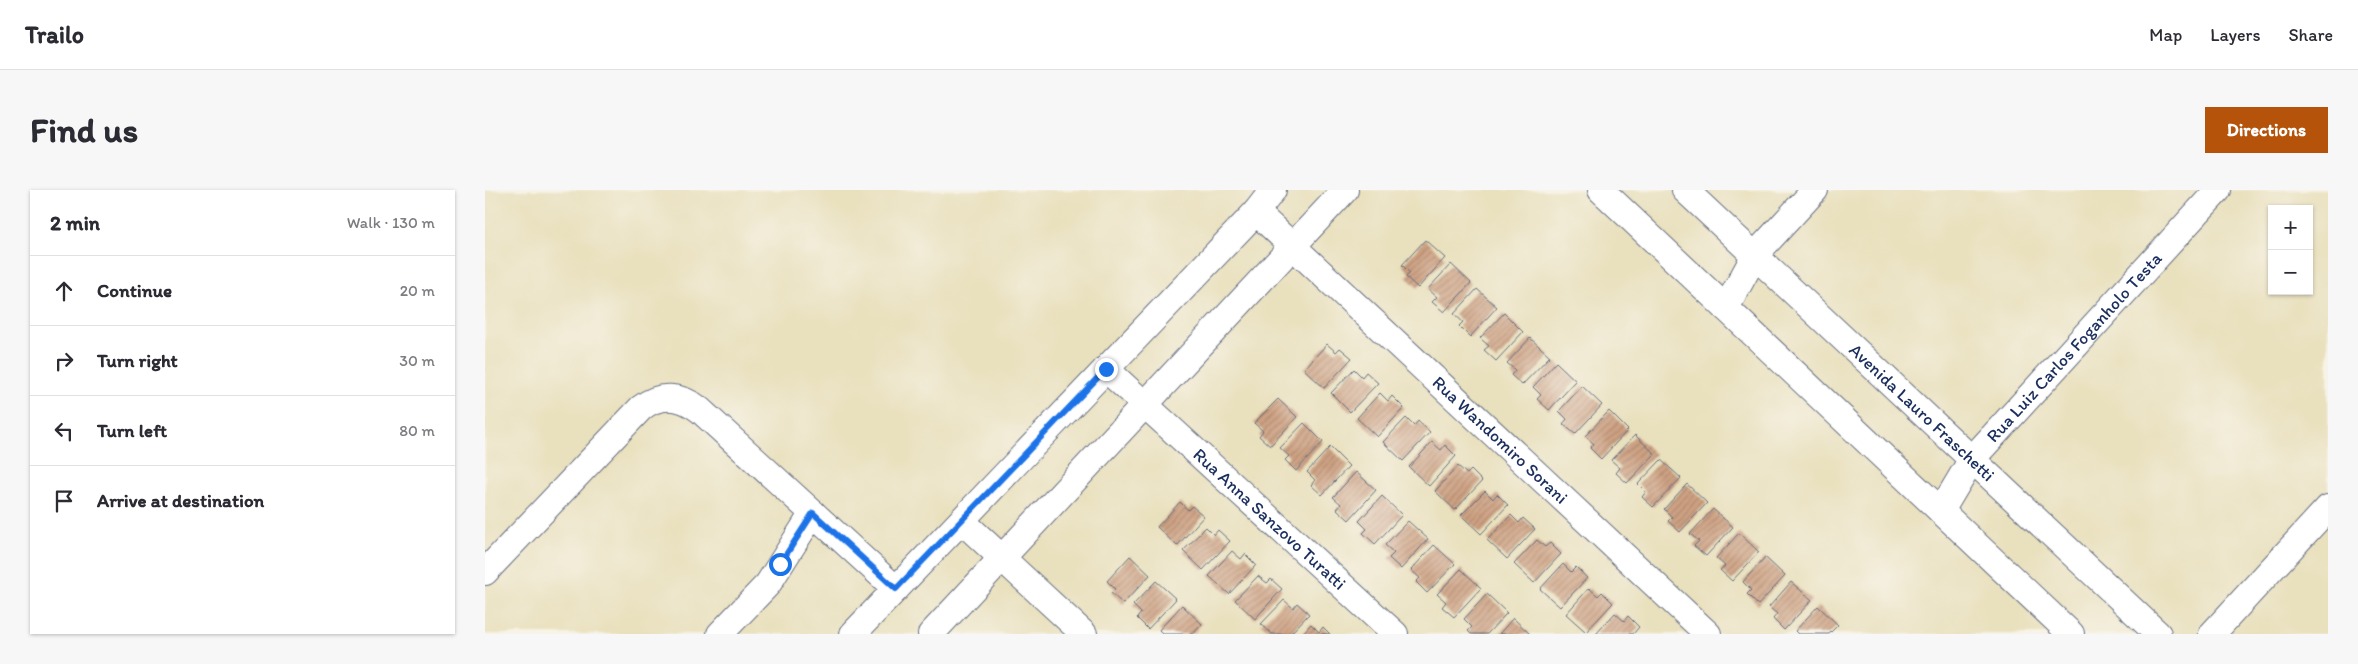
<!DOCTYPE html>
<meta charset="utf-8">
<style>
body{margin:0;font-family:Itim,sans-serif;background:#f7f7f7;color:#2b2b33}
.controls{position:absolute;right:15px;top:15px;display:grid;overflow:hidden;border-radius:0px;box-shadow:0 1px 4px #0004}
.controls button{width:45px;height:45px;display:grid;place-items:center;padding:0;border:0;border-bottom:1px solid #e1e1e2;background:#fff;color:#2b2b33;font:25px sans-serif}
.stop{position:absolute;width:15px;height:15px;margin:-11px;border:4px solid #1a73e8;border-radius:50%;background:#fff}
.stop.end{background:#1a73e8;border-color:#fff;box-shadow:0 1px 5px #0008}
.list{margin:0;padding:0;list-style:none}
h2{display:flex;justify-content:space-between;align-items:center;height:65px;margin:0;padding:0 20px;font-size:21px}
h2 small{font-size:16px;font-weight:400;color:#7c7c81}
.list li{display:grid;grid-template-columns:32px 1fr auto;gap:15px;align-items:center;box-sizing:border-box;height:70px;padding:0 20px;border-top:1px solid #e1e1e2}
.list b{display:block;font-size:19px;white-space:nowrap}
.list em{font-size:16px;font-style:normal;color:#7c7c81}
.icon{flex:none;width:28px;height:28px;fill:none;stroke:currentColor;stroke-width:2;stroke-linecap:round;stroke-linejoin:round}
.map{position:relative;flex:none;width:1843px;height:444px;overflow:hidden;border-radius:0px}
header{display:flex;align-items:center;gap:30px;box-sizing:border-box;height:70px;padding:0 25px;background:#fff;border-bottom:1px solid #e1e1e2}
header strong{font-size:24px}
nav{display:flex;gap:28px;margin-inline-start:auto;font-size:18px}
.intro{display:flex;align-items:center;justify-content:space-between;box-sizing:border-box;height:120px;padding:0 30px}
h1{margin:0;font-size:35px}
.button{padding:12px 22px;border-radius:0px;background:#b45309;color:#fff;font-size:18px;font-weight:700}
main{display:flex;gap:30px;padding:0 30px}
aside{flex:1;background:#fff;border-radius:0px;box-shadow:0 1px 4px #0004}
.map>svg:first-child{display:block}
.building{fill:url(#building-hatch)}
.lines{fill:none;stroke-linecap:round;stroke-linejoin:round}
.minor-casing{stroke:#636d7f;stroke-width:28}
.minor{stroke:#fff;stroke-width:26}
.route{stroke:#1a73e8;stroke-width:6}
.labels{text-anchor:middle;stroke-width:4;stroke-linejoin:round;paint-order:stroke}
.street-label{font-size:18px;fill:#1b2f5e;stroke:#f7f3e8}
</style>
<header>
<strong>Trailo</strong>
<nav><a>Map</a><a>Layers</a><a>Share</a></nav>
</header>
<div class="intro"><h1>Find us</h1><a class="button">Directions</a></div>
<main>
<aside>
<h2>2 min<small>Walk · 130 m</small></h2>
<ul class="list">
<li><svg class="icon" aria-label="ahead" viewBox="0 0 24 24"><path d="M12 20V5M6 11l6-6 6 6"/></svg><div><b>Continue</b></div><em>20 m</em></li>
<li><svg class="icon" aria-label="right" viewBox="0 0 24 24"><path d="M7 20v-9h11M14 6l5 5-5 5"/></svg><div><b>Turn right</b></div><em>30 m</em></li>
<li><svg class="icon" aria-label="left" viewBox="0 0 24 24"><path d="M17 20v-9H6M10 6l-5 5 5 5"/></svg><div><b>Turn left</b></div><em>80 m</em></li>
<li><svg class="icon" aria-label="arrive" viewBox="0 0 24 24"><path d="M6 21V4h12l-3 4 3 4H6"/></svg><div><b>Arrive at destination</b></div></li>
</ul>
</aside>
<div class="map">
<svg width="1843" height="444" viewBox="0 0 1843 444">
<defs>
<pattern id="building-hatch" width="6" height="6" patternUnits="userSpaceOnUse" patternTransform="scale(1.25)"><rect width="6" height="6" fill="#cfa283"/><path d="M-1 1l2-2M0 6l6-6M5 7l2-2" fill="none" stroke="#a7846e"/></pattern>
</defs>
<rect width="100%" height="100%" fill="#f7f3e8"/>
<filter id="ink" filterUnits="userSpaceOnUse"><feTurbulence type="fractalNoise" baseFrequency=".02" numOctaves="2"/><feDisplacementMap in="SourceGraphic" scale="10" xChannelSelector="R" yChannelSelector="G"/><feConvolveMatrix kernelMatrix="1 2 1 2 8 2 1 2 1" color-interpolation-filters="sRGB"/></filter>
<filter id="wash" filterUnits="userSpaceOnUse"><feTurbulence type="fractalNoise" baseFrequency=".0096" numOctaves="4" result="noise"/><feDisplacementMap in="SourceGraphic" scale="20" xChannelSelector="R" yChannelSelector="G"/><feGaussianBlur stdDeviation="1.12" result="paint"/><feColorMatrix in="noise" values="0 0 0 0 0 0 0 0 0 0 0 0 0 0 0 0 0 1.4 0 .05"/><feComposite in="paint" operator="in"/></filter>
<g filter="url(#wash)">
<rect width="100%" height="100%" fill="#e9e0bd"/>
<g id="blocks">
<g class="building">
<path d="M940,50L960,68L933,98L921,87L925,83L917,75Z"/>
<path d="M966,74L986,93L959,122L947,112L952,107L943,99Z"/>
<path d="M992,99L1012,117L985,147L974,136L978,132L969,124Z"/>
<path d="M1019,123L1038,142L1011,171L999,160L1004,156L995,148Z"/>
<path d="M1045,148L1065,166L1037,195L1026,185L1030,180L1022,173Z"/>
<path d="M842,154L851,162L855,158L867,168L839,198L819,179Z"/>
<path d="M1071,172L1091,191L1064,220L1052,209L1056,205L1048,197Z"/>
<path d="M869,179L877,187L881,182L893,193L865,222L846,203Z"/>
<path d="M1097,196L1117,215L1090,244L1078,234L1082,229L1074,221Z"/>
<path d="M895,203L903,211L907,206L919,218L892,247L872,228Z"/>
<path d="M793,209L812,227L785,256L774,246L778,241L769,233Z"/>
<path d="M1124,221L1143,240L1116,269L1105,258L1109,254L1100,246Z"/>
<path d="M921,228L929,236L933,231L945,242L918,271L898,252Z"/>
<path d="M819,233L838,252L811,281L800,270L804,266L795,258Z"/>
<path d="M1150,245L1170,264L1142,293L1131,283L1135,278L1126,270Z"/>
<path d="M947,252L956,260L960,255L971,266L944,296L924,277Z"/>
<path d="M845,257L864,276L837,305L826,295L830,290L822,282Z"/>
<path d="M1176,270L1196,288L1168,317L1157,307L1161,302L1153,294Z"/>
<path d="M973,276L982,284L986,280L997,291L970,320L950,301Z"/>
<path d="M871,282L891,300L864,330L852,319L856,314L848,307Z"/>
<path d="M1202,294L1222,313L1195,342L1183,331L1187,327L1179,319Z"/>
<path d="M1000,301L1008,309L1012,304L1023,315L996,344L976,325Z"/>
<path d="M897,306L917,325L890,354L878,343L882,339L874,331Z"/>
<path d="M695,312L703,320L707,316L719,326L692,356L672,337Z"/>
<path d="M1228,319L1248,337L1221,366L1209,356L1214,351L1205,344Z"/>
<path d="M1026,325L1034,333L1038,328L1050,339L1022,369L1002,350Z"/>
<path d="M923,331L943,349L916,379L904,368L909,363L900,355Z"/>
<path d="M721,337L729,345L733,340L745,351L718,380L698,361Z"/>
<path d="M1254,343L1274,362L1247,391L1235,380L1240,376L1231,368Z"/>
<path d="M1052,350L1060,357L1065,353L1076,364L1049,393L1029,374Z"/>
<path d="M949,355L970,374L942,403L931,392L935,388L926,380Z"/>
<path d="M747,361L756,369L760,364L771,375L744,404L724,386Z"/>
<path d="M645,366L665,385L638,414L626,403L630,399L622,391Z"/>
<path d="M1280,367L1300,386L1273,415L1262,404L1266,400L1258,392Z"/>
<path d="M1078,374L1086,382L1091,377L1102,388L1075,417L1055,399Z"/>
<path d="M976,379L996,398L969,427L957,417L961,412L952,404Z"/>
<path d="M773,386L782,393L786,389L797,399L770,429L750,410Z"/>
<path d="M671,391L691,409L663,439L652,428L656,423L648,415Z"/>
<path d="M1306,392L1327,410L1299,440L1288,429L1292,424L1284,417Z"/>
<path d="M1104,398L1113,406L1117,402L1128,413L1101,442L1081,424Z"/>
<path d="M1002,404L1022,423L1002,444H986L983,441L987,437L979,429Z"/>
<path d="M799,410L808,418L812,413L824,424L805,444H787L776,434Z"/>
<path d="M697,415L717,434L708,444H678L674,440Z"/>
<path d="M1333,416L1353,435L1344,444H1313L1310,441Z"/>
<path d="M1130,423L1139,431L1143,426L1154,437L1148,444H1111Z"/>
<path d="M1028,428L1045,444H1014Z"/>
<path d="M826,434L834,442L838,437L845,444H817Z"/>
</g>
</g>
</g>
<g filter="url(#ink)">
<use href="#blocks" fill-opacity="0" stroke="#636d7f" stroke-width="1"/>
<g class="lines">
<g class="minor-casing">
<g id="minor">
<path d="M1116,0L1586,444"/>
<path id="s1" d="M1200,0L1673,444"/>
<path id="s2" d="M771,22L1223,444"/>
<path d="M1241,118L1270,65L1330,0"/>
<path id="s3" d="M621,179L910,444"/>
<path id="s4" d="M1456,321L1487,269L1733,0"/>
<path d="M477,331L599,444"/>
<path d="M0,382L156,218C175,203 196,205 215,220L411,399"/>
<path d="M235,444L283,394L328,323"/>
<path d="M368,444L771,22L788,0"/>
<path d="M446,444L860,0"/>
<path d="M1727,444L1843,318"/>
</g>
</g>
<use href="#minor" class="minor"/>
</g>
</g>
<g class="lines" filter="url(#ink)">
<path class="route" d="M295,374L328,323L411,399L621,179"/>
</g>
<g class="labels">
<g class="street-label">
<text dy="6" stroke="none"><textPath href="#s4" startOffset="212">Rua Luiz Carlos Foganholo Testa</textPath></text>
<text dy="6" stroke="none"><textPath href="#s1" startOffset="325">Avenida Lauro Fraschetti</textPath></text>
<text dy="6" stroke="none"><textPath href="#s2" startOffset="334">Rua Wandomiro Sorani</textPath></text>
<text dy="6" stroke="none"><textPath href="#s3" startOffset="222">Rua Anna Sanzovo Turatti</textPath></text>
</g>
</g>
</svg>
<div class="controls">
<button>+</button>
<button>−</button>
</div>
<div class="stop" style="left:295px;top:374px"></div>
<div class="stop end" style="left:621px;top:179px"></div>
</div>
</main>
